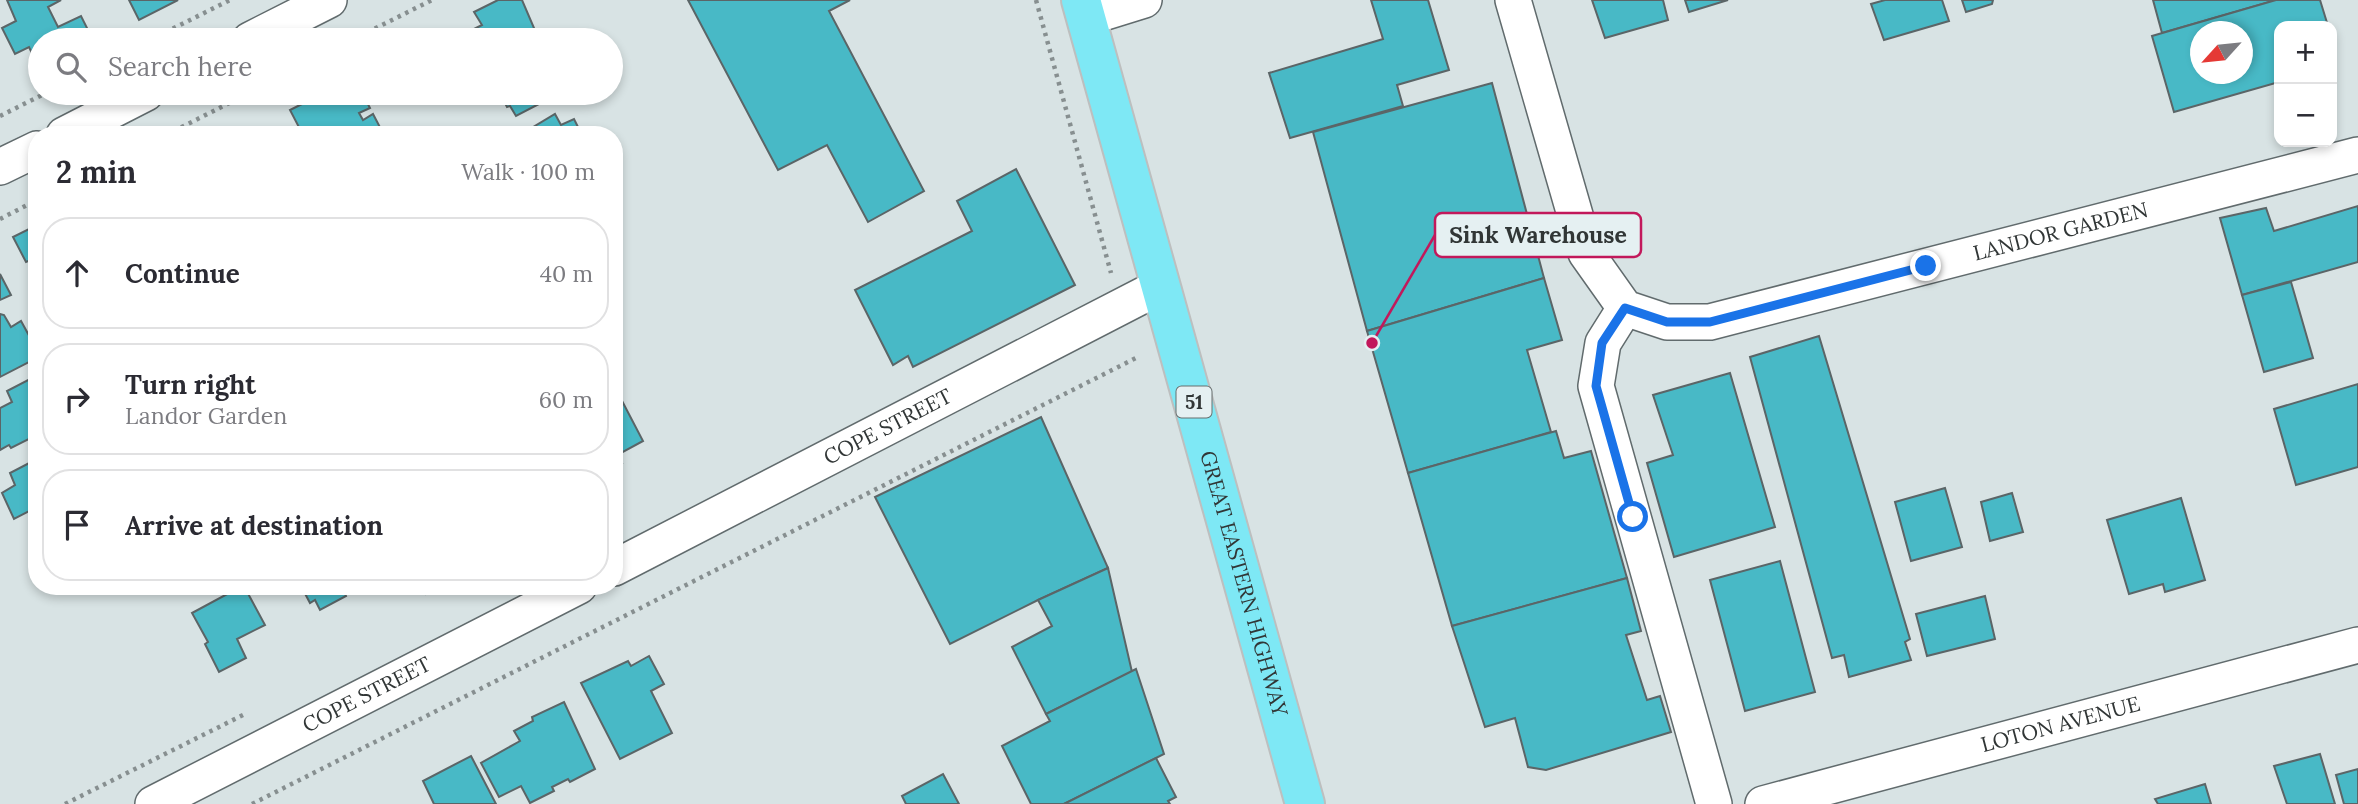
<!DOCTYPE html>
<meta charset="utf-8">
<style>
body{margin:0;font-family:Lora,serif;background:#f7f7f7;color:#2b2b33}
.controls{position:absolute;right:21px;top:21px;display:grid;overflow:hidden;border-radius:14px;box-shadow:0 4px 10px #0003}
.controls button{width:63px;height:63px;display:grid;place-items:center;padding:0;border:0;border-bottom:2px solid #e1e1e2;background:#fff;color:#2b2b33;font:35px sans-serif}
.compass{position:absolute;left:2190px;top:21px;width:63px;height:63px;border-radius:50%;background:#fff;box-shadow:0 4px 10px #0003;rotate:243deg}
.stop{position:absolute;width:21px;height:21px;margin:-16px;border:5px solid #1a73e8;border-radius:50%;background:#fff}
.stop.end{background:#1a73e8;border-color:#fff;box-shadow:0 2px 7px #0008}
.list{margin:0;padding:0;list-style:none}
h2{display:flex;justify-content:space-between;align-items:center;height:91px;margin:0;padding:0 28px;font-size:30px}
h2 small{font-size:23px;font-weight:400;color:#7c7c81}
.list li{display:grid;grid-template-columns:46px 1fr auto;gap:21px;align-items:center;box-sizing:border-box;height:112px;margin:0 14px 14px;padding:0 14px;border:2px solid #e1e1e2;border-radius:28px}
.list b{display:block;font-size:26px;white-space:nowrap}
.list p{margin:0;font-size:23px;white-space:nowrap;color:#7c7c81}
.list em{font-size:23px;font-style:normal;color:#7c7c81}
.icon{flex:none;width:38px;height:38px;fill:none;stroke:currentColor;stroke-width:2;stroke-linecap:round;stroke-linejoin:round}
.map{position:relative;flex:none;width:2358px;height:804px;overflow:hidden}
.search{position:absolute;background:#fff;box-shadow:0 4px 10px #0003;left:28px;top:28px;width:595px;height:77px;display:flex;align-items:center;gap:18px;box-sizing:border-box;padding:0 24px;border-radius:38px;color:#7c7c81;font-size:26px}
.panel{position:absolute;background:#fff;box-shadow:0 4px 10px #0003;left:28px;top:126px;width:595px;height:469px;border-radius:28px}
.map>svg:first-child{display:block}
.building{fill:#48b9c6;stroke:#5b6567;stroke-width:2;fill-rule:evenodd}
.lines{fill:none;stroke-linecap:round;stroke-linejoin:round}
.minor-casing{stroke:#616b6d;stroke-width:38}
.highway-casing{stroke:#bdbfbf;stroke-width:42}
.path{stroke:#878f90;stroke-width:4.5;stroke-dasharray:3.5 5;stroke-linecap:butt}
.minor{stroke:#fff;stroke-width:35}
.highway{stroke:#7ee8f5;stroke-width:38}
.route{stroke:#1a73e8;stroke-width:9}
.labels{text-anchor:middle;stroke-width:7;stroke-linejoin:round;paint-order:stroke}
.shield{fill:#e5f0f2;stroke:#676e6e;stroke-width:2}
.shield-label{font-size:19px;font-weight:bold;fill:#313636}
.street-label{font-size:21px;fill:#313636;stroke:#e5f0f2}
.leader{fill:none;stroke:#c2185b;stroke-width:2.5}
.callout-dot{fill:#c2185b;stroke:#e5f0f2;stroke-width:2.5}
.callout{fill:#e5f0f2;stroke:#c2185b;stroke-width:2.5}
.callout-label{font-size:23px;text-anchor:middle;font-weight:bold;fill:#313636}
</style>
<div class="map">
<svg width="2358" height="804" viewBox="0 0 2358 804">
<rect width="100%" height="100%" fill="#d8e3e4"/>
<g class="building">
<path d="M7,0H61L48,7L58,27L81,16L93,40H40V70L29,47L15,54L2,28L16,21Z"/>
<path d="M129,0H178L139,20Z"/>
<path d="M498,0H522L537,35L526,40H467L464,34L482,25L474,12Z"/>
<path d="M688,0H850L829,11L924,191L868,222L827,145L778,170Z"/>
<path d="M1371,0H1428L1449,70L1397,85L1403,106L1290,138L1269,73L1383,39Z"/>
<path d="M1592,0H1663L1668,20L1605,38Z"/>
<path d="M1685,0H1728L1689,12Z"/>
<path d="M1885,0H1942L1949,21L1884,40L1871,4Z"/>
<path d="M1962,0H1993L1992,4L1966,12Z"/>
<path d="M2153,0H2276L2162,33Z"/>
<path d="M2276,0H2320L2328,26H2279V82L2174,112L2152,36ZM2200,32H2242V74H2200Z"/>
<path d="M1492,83L1544,278L1367,331L1313,132Z"/>
<path d="M336,93H362L370,108L359,113L363,120L373,114L384,135H303L290,110L314,98L316,103Z"/>
<path d="M500,93H560L516,116L510,106L507,107Z"/>
<path d="M555,114L561,125L574,119L582,135H526L525,132Z"/>
<path d="M1016,169L1075,285L913,367L908,356L893,365L855,290L972,231L957,201Z"/>
<path d="M2358,206V262L2242,295L2220,218L2266,208L2274,231Z"/>
<path d="M37,225V267L33,259L26,262L13,237Z"/>
<path d="M0,274L11,295L0,300Z"/>
<path d="M1544,278L1562,340L1527,350L1551,432L1408,473L1367,331Z"/>
<path d="M2291,282L2313,358L2264,372L2242,295Z"/>
<path d="M0,314L4,315L11,327L21,321L37,350V358L0,377Z"/>
<path d="M1819,336L1910,639L1905,642L1911,660L1849,677L1844,655L1832,658L1750,357Z"/>
<path d="M1730,373L1775,527L1674,557L1647,463L1673,455L1653,395Z"/>
<path d="M30,379L37,390V435L11,448L9,445L0,450V408L12,402L7,391Z"/>
<path d="M2358,384V467L2296,485L2274,409Z"/>
<path d="M620,397L643,441L617,455L622,463L614,467V400Z"/>
<path d="M1041,417L1108,568L1038,600L950,644L875,497Z"/>
<path d="M1556,431L1564,458L1591,451L1627,578L1452,626L1408,473Z"/>
<path d="M37,459V507L14,519L2,493L15,485L10,473Z"/>
<path d="M1945,488L1962,547L1911,561L1895,502Z"/>
<path d="M2012,493L2023,532L1990,541L1981,502Z"/>
<path d="M2181,498L2205,580L2165,592L2163,584L2129,594L2107,520Z"/>
<path d="M1780,561L1815,692L1745,711L1710,580Z"/>
<path d="M1108,568L1132,672L1046,714L1012,647L1052,626L1038,600Z"/>
<path d="M1627,578L1641,631L1626,635L1647,700L1660,696L1671,732L1546,770L1528,767L1515,718L1485,727L1452,626Z"/>
<path d="M242,586H244L265,625L237,639L246,658L219,672L205,644L208,642L192,613Z"/>
<path d="M301,586H342L346,596L320,610L315,600L310,603Z"/>
<path d="M408,586H442L426,594L422,586L411,593Z"/>
<path d="M1985,596L1995,639L1927,656L1916,614Z"/>
<path d="M649,656L664,684L651,691L672,733L620,759L581,683L628,661L631,666Z"/>
<path d="M1136,669L1164,754L1064,804H1031L1002,746L1050,721L1046,714Z"/>
<path d="M564,702L595,769L570,782L568,779L552,787L554,791L530,803L521,786L499,797L481,763L520,741L514,731L533,721L532,717Z"/>
<path d="M2320,754L2335,804H2287L2274,766Z"/>
<path d="M471,756L496,804H434L423,781Z"/>
<path d="M1156,758L1176,797L1168,801L1170,804H1064Z"/>
<path d="M2358,769V804H2344L2336,775Z"/>
<path d="M943,774L959,804H906L902,796Z"/>
<path d="M2205,784L2211,804H2158L2155,799Z"/>
</g>
<g class="lines">
<g class="minor-casing">
<g id="minor">
<path id="s1" d="M1513,0L1586,253L1625,308L1667,322H1710L2358,155"/>
<path d="M1086,18L1144,0"/>
<path d="M250,40L329,0"/>
<path d="M64,135L146,93"/>
<path d="M0,167L37,149"/>
<path d="M1625,308L1603,343L1596,386L1714,804"/>
<path id="s2" d="M614,568L1161,286"/>
<path id="s3" d="M153,804L579,586"/>
<path id="s4" d="M1763,804L2358,645"/>
</g>
</g>
<g class="highway-casing">
<g id="highway">
<path id="s5" d="M1081,0L1305,804"/>
</g>
</g>
<g class="path">
<path d="M1036,0L1111,273"/>
<path d="M150,40L230,0"/>
<path d="M352,40L432,0"/>
<path d="M0,116L46,93"/>
<path d="M166,135L249,93"/>
<path d="M0,219L37,200"/>
<path d="M65,804L243,715"/>
<path d="M252,804L1136,358"/>
</g>
<use href="#minor" class="minor"/>
<use href="#highway" class="highway"/>
</g>
<g class="lines">
<path class="route" d="M1633,517L1596,386L1602,343L1625,308L1667,322H1710L1926,266"/>
</g>
<g class="labels">
<rect class="shield" x="1176.5" y="386.5" width="35" height="31" rx="5"/>
<g class="shield-label">
<text x="1194" y="409">51</text>
</g>
<g class="street-label">
<text dy="7" stroke="none"><textPath href="#s1" startOffset="780">LANDOR GARDEN</textPath></text>
<text dy="7" stroke="none"><textPath href="#s2" startOffset="308">COPE STREET</textPath></text>
<text dy="7" stroke="none"><textPath href="#s5" startOffset="606">GREAT EASTERN HIGHWAY</textPath></text>
<text dy="7" stroke="none"><textPath href="#s3" startOffset="240">COPE STREET</textPath></text>
<text dy="7" stroke="none"><textPath href="#s4" startOffset="308">LOTON AVENUE</textPath></text>
</g>
</g>
<path class="leader" d="M1372 343L1435 235"/>
<circle class="callout-dot" cx="1372" cy="343" r="7"/>
<rect class="callout" x="1435" y="213" width="206" height="44" rx="7"/>
<g class="callout-label">
<text x="1538" y="243">Sink Warehouse</text>
</g>
</svg>
<div class="controls">
<button>+</button>
<button>−</button>
</div>
<svg class="compass" viewBox="-18 -18 36 36"><path d="M0-13l5 13h-10z" fill="#e53935"/><path d="M0 13l5-13h-10z" fill="#7c7c81"/></svg>
<div class="stop" style="left:1633px;top:517px"></div>
<div class="stop end" style="left:1926px;top:266px"></div>
<div class="search"><svg class="icon" aria-label="search" viewBox="0 0 24 24"><circle cx="10" cy="10" r="6"/><path d="M15 15l6 6"/></svg>Search here</div>
<section class="panel">
<h2>2 min<small>Walk · 100 m</small></h2>
<ul class="list">
<li><svg class="icon" aria-label="ahead" viewBox="0 0 24 24"><path d="M12 20V5M6 11l6-6 6 6"/></svg><div><b>Continue</b></div><em>40 m</em></li>
<li><svg class="icon" aria-label="right" viewBox="0 0 24 24"><path d="M7 20v-9h11M14 6l5 5-5 5"/></svg><div><b>Turn right</b><p>Landor Garden</p></div><em>60 m</em></li>
<li><svg class="icon" aria-label="arrive" viewBox="0 0 24 24"><path d="M6 21V4h12l-3 4 3 4H6"/></svg><div><b>Arrive at destination</b></div></li>
</ul>
</section>
</div>
